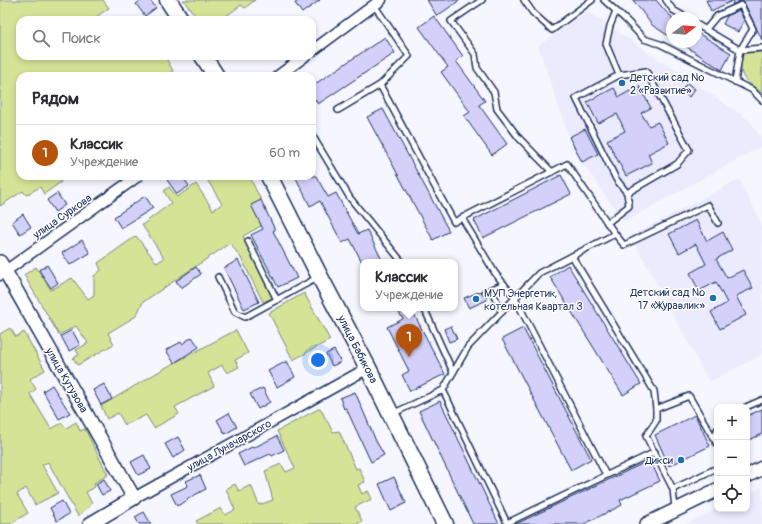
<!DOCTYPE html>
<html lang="ru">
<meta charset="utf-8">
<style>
body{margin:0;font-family:Pangolin,sans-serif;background:#f2f2f3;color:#2b2b33}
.controls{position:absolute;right:12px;bottom:12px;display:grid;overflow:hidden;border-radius:8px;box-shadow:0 2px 6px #0003}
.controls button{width:36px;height:36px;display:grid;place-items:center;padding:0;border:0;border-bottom:1px solid #e1e1e2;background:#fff;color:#2b2b33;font:20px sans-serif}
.compass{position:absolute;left:666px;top:12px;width:36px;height:36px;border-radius:50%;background:#fff;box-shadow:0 2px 6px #0003;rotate:74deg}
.you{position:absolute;left:318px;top:360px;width:14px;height:14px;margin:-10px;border:3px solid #fff;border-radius:50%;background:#1a73e8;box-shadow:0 0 0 6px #1a73e833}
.badge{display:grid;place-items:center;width:26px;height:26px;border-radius:50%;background:#b45309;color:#fff;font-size:13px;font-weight:700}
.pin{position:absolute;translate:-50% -33px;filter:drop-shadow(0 1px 2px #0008)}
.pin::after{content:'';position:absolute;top:21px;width:14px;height:12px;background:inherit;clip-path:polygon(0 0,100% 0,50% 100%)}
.popup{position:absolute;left:360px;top:259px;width:98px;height:52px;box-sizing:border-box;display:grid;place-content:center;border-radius:8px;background:#fff;filter:drop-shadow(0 1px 3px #0005);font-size:13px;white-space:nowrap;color:#7c7c81}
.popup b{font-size:15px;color:#2b2b33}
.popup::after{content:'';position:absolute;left:50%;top:100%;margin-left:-8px;border:8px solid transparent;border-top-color:#fff}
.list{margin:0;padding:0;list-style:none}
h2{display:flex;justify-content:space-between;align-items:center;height:52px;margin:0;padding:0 16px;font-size:17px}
h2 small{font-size:13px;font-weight:400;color:#7c7c81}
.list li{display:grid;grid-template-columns:26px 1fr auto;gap:12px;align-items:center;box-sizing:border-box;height:56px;padding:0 16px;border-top:1px solid #e1e1e2}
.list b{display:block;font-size:15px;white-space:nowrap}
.list p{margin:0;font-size:13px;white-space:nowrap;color:#7c7c81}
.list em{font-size:13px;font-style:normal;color:#7c7c81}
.icon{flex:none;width:22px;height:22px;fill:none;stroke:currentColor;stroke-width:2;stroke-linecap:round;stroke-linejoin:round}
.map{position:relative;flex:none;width:762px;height:524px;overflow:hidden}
.search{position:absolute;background:#fff;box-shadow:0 2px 6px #0003;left:16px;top:16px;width:300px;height:44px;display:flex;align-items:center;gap:10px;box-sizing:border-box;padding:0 14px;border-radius:12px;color:#7c7c81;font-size:15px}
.panel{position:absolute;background:#fff;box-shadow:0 2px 6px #0003;left:16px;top:72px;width:300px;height:108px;border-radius:12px}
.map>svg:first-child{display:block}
.built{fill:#ecebfd}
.green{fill:#d5e396;stroke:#78897a}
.building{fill:#d3d1fa;stroke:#1b2f5e}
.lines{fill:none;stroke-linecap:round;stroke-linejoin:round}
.service-casing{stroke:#1b2f5e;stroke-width:8}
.minor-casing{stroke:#1b2f5e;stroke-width:13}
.tertiary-casing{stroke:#1b2f5e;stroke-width:16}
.primary-casing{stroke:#1b2f5e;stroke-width:19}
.service{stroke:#fff;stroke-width:5}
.minor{stroke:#fff;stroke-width:10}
.tertiary{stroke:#fff;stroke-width:13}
.primary{stroke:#fff;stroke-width:16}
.poi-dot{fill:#1f6fb2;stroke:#fff;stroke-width:1.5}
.labels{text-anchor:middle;stroke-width:3;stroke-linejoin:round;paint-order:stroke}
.poi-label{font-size:11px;fill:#1b2f5e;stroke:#fff;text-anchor:start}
.street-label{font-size:11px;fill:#1b2f5e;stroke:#fff}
</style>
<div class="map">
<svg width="762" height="524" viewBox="0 0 762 524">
<rect width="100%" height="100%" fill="#f6f6fe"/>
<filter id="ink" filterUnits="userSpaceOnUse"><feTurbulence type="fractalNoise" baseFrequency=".025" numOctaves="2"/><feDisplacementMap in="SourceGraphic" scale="8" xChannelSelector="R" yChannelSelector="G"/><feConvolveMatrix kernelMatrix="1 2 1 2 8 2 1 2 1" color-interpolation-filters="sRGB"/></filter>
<g filter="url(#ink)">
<g class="built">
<path d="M587,11L749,120L762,139V146L624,222L582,162L569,137L538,46Z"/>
<path d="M739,179L762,225V355L709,382L631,236Z"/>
<path d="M762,487V524H686L717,509H747V494Z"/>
</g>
<g class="green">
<path d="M0,0H103L109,8L96,17L98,20H20V56H168L166,58L173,71L166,76H20V176H57L61,182L44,194L40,187L26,195L23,191L0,206Z"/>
<path d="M183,0H255L245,8L241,5L221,20H199Z"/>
<path d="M762,52V93C743,78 738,79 743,53Z"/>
<path d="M205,176H249L261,200V226L243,236L274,297L263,302L241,258L230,243L143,302L136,316L108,333L114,344L78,365L73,358L79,355L76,350L88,343L76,326L59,335L24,275L36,267L51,290L72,278L88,299L94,295V276L101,270L98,263L136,236L157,263L164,258L142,225L171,203L164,191L169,187L177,197L196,184L213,210L222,204Z"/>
<path d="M304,293L330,340L293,360L269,313Z"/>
<path d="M10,328L16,337L24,332L45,370L30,379L36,389L30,394L51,429L62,423L66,428L76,422L80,431L85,429L108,475L94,483L95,487L86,492L92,504L78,516L48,462L42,465L58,493L35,505L26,488L17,494L28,513L10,524H0V334Z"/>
<path d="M236,330L248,353L235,360L239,367L227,373L222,365L208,373L214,386L175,407L179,414L154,428L146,415L125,425L118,413L107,419L101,406L165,368Z"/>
<path d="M320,408L333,432L339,431L356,469L359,468L365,482L358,485L362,494L368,491L372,499L355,507L362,521L357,524H198L196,521L221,508L225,515L235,510L226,489L235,484L239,491L251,485L259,505L273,500L265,471L281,464L286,472L295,468L277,431Z"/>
</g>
<g class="building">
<path d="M142,0H150L156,8L145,16L136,4Z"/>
<path d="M300,0H320L302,13L295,3Z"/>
<path d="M427,0H460L437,16Z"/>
<path d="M633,0H656L667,13L672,17V38L652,25Z"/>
<path d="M706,0H762V40L744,2L740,1L732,5L734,0L711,11Z"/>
<path d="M739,10L744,20L738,32L723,24L727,16Z"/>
<path d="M434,16L463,56L456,61L485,101L479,105L507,144L492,155L464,116L470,112L441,72L448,67L419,27Z"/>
<path d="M696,32L731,53L722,70L679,42H696Z"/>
<path d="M385,37L395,53L318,104L312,95V86Z"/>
<path d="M687,83L695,89L689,97L681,91Z"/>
<path d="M639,86L651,108L641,113L649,126L658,122L669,143L648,154L652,163L626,176L607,140L625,131L617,114L598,123L587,102L614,88L619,97Z"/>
<path d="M383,109L449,231L433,240L367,117Z"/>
<path d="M585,129L598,154L582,162L569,137Z"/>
<path d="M561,175L571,194L483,238L474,220Z"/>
<path d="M173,176H182L189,186L177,194L167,180Z"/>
<path d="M295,176H316L328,197L336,193L358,234L367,230L383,262H362L350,239L342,243L320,201L310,206Z"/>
<path d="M57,193L65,205L55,212L47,200Z"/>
<path d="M145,196L153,208L121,228L114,217Z"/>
<path d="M261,200L275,230L273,231L297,278L278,287L251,235L263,229L251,205Z"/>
<path d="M23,214L31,227L20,234L12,222Z"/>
<path d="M696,220L707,241L723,232L732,250L716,259L727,278L743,270L753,288L736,296L746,315L720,329L711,312L727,303L716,282L699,291L690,273L706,264L696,244L679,253L669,234Z"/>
<path d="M82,240L90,253L70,265L62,253Z"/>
<path d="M238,260L259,302L244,309L224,268Z"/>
<path d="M47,265L58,283L51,288L39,270Z"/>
<path d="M568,265L641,384L623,395L550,277Z"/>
<path d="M196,267L201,274L181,288L176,281Z"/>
<path d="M481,291L482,294L486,296L487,300L469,308L464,298Z"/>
<path d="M396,308H420L421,310L414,314L445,374L410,391L402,375L409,371L387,327L403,319Z"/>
<path d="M451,326L457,339L449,342L444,329Z"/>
<path d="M523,328L591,459L571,470L502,339Z"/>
<path d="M72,330L80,345L69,351L61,336Z"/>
<path d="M192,337L199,347L174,363L166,350L181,342L182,344Z"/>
<path d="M334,350L341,362L332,366L326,354Z"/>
<path d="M287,361L295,377L277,387L268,371Z"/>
<path d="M104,384L112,399L101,405L93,390Z"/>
<path d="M52,385L70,413L59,419L43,391Z"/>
<path d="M263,388L270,402L258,409L250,394Z"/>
<path d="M355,392L376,441L384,455L371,462L346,408L344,409L340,398Z"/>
<path d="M440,401L499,524H473L419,411Z"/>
<path d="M762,409V434L747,441V416Z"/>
<path d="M229,413L237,427L225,434L217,420Z"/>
<path d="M695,415L710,446L669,466L655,435Z"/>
<path d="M277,436L284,450L272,456L270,454L244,466L238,454L252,447L253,448Z"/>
<path d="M178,437L185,450L173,458L165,444Z"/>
<path d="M144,455L151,469L138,475L131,462Z"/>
<path d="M650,460L660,481L620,500L622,505L584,524H516Z"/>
<path d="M200,475L206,489L187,499L188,500L177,506L171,494L188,486L186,481Z"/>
<path d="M394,477L406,503L391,511L379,484Z"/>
<path d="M104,479L110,491L102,495L96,484Z"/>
<path d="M62,501L69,514L57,521L50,508Z"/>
<path d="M144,512L151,524H139L135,517Z"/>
</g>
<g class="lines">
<g class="service-casing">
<g id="service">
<path d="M482,0L451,21L475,54L477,68L494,92L497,109L519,138L552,172"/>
<path d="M524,0L533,13L552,30L592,0"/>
<path d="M604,0L626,20L644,39L660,44L752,90L762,100"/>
<path d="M666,0L673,10L687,18"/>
<path d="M374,5L409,56L380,85L454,222L567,164L615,234L539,273L468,347L443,390L392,414"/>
<path d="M616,11L610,26L606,44L619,75"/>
<path d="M696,24L740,50L735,82"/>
<path d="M706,29L717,16L741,5L753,29L740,50"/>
<path d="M740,50L762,48"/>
<path d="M338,110L380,85"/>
<path d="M312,135L350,198L402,262"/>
<path d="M462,218L495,273L515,298L606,475"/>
<path d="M607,223L629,206L627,193L677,164L689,150L646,71L619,75L576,98L616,179L627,193"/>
<path d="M615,234L624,245L708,205L718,223"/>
<path d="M248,241L277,300"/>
<path d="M572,256L654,391L656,409"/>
<path d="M218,277L235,312L245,317L317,278"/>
<path d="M491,289L502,312"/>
<path d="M485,292L504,284"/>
<path d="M424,308L453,372"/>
<path d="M443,390L507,523L655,452"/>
<path d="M746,407L762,400"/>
<path d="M715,439L717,430"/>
<path d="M673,489L646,436L656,421V409L689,396L717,444"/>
<path d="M675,509L673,489L717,468"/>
</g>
</g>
<g class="minor-casing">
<g id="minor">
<path d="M312,51L381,0"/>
<path d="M278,76L305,56"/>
<path d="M0,275L138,176"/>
<path d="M134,498L368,368"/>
</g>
</g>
<g class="tertiary-casing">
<g id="tertiary">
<path d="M0,262L134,498L90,524"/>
<path d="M747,476L762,468"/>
<path d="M647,524L717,490"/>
</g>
</g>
<g class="primary-casing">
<g id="primary">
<path d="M168,0L181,20"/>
<path d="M203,56L216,76"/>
<path d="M269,176L320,277L368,368L445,524"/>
</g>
</g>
<use href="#service" class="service"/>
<use href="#minor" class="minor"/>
<use href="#tertiary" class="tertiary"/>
<use href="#primary" class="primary"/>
</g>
</g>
<g class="poi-dot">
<circle cx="622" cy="83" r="4"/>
<circle cx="713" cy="298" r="4"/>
<circle cx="476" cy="299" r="4"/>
<circle cx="681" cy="460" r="4"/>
</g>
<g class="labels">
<g class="poi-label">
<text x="630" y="81">Детский сад №<tspan x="630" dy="13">2 «Развитие»</tspan></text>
<text x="705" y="296" text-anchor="end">Детский сад №<tspan x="705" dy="13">17 «Журавлик»</tspan></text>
<text x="484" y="297">МУП Энергетик,<tspan x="484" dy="13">котельная Квартал З</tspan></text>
<text x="673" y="464" text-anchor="end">Дикси</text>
</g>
<g class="street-label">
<text transform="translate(62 216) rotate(-35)" y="4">улица Суркова</text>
<text transform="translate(358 349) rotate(63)" y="4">улица Бабикова</text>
<text transform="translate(67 380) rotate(60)" y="4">улица Кутузова</text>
<text transform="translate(229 445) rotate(-29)" y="4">улица Луначарского</text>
</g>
</g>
</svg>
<div class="controls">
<button>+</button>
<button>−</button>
<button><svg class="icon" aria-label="locate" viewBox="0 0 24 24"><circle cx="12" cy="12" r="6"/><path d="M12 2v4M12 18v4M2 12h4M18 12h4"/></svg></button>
</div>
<svg class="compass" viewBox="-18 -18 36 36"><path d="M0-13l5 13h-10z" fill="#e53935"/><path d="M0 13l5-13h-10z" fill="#7c7c81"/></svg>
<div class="you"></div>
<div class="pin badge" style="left:409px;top:357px">1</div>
<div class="popup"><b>Классик</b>Учреждение</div>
<div class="search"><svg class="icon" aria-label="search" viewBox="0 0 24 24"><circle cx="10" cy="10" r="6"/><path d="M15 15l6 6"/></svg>Поиск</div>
<section class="panel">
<h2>Рядом<small></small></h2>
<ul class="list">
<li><span class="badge">1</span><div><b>Классик</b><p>Учреждение</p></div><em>60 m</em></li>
</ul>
</section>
</div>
